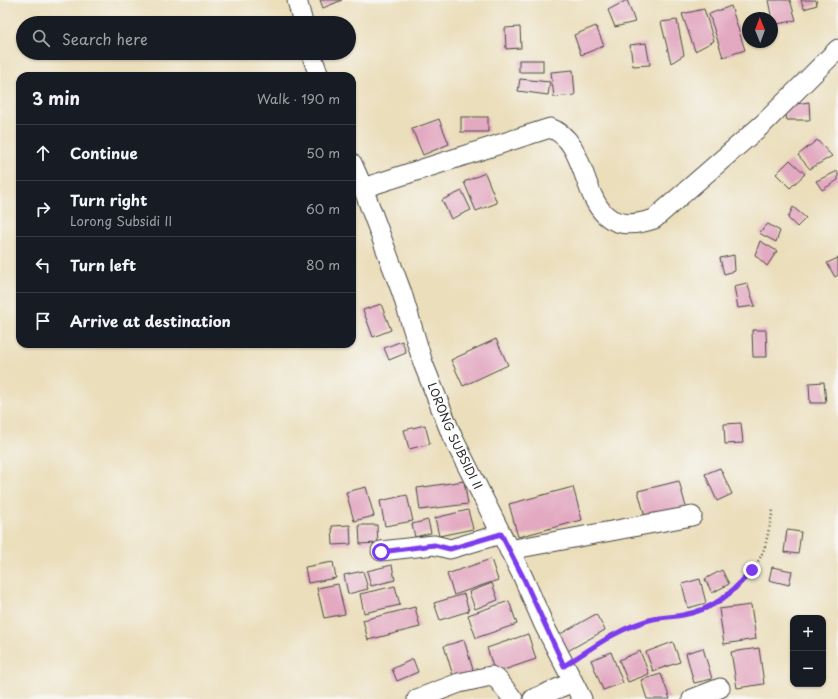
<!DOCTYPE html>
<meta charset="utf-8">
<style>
body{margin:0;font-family:"Playpen Sans",sans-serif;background:#242831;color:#f1f3f6}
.controls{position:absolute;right:12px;bottom:12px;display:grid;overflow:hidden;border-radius:8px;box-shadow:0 1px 3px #0004}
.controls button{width:36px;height:36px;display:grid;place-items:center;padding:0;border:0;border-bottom:1px solid #363941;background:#171b24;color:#f1f3f6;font:20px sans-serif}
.compass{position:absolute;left:742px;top:12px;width:36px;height:36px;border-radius:50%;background:#171b24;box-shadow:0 1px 3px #0004;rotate:359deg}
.stop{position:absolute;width:12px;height:12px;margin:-9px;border:3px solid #7c3aed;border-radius:50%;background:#fff}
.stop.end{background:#7c3aed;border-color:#fff;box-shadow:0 1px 4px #0008}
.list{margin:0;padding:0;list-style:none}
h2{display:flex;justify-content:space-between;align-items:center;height:52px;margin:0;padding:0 16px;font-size:17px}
h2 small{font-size:13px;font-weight:400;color:#9ea1a6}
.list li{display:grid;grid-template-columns:26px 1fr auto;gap:12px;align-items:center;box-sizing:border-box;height:56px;padding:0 16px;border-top:1px solid #363941}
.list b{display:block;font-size:15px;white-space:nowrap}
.list p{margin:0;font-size:13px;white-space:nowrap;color:#9ea1a6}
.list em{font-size:13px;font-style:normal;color:#9ea1a6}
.icon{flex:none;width:22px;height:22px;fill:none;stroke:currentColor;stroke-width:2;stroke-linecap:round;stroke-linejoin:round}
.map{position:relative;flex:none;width:838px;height:699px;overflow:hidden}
.search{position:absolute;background:#171b24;box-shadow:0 1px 3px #0004;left:16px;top:16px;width:340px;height:44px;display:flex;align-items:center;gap:10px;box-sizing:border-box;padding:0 14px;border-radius:22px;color:#9ea1a6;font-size:15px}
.panel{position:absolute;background:#171b24;box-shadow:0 1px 3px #0004;left:16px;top:72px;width:340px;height:276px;border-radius:12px}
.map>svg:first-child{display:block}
.building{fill:#e3a9c1}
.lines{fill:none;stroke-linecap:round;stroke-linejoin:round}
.minor-casing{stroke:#484641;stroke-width:21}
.path{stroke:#484641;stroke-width:2.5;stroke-dasharray:1 3;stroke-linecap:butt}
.minor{stroke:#fff;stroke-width:19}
.route{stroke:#7c3aed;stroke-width:5}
.labels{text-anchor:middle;stroke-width:3.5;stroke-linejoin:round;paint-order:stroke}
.street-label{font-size:12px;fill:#2b2b2b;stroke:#f6f6f2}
</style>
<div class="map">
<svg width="838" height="699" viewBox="0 0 838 699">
<rect width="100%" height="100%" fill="#f6f6f2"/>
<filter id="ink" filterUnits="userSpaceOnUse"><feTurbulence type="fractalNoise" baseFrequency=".025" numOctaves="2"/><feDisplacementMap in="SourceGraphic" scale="8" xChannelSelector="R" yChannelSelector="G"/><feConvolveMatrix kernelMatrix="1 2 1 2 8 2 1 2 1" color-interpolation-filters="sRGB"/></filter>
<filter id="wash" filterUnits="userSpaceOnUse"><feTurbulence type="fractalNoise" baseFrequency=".012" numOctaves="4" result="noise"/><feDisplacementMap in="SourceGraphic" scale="16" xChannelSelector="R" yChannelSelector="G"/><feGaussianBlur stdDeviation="0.9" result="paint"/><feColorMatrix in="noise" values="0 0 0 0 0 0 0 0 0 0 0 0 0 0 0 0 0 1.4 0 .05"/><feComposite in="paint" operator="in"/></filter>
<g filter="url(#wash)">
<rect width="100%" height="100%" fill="#ebdebb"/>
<g id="blocks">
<g class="building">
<path d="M320,0H342L323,8Z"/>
<path d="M627,0L635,22L615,27L608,10Z"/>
<path d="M768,0H790L796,20L773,25Z"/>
<path d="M801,0H816L817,5L804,9Z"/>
<path d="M731,6L745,50L723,57L709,14Z"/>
<path d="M704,9L714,41L695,51L682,14Z"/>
<path d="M677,20L684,55L671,63L661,22Z"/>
<path d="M596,26L604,46L581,55L574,35Z"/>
<path d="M520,27L521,48L506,49L505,28Z"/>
<path d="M646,43L650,65L633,66L630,45Z"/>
<rect x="519" y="60" width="24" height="12"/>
<path d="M573,70L575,95L554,97L551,72Z"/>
<path d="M520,79L550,82L548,95L518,91Z"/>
<path d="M809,102L810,120H787L784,106Z"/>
<rect x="461" y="117" width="27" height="15"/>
<path d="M439,119L449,144L423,155L412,129Z"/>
<path d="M817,140L832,156L810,169L798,155Z"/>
<path d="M790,160L805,174L790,188L776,174Z"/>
<path d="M838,171V180L822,190L816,181Z"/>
<path d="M485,173L497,203L476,211L464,182Z"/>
<path d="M462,191L471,210L451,219L442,200Z"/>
<path d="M793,207L806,218L797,227L788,218Z"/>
<path d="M768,224L780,231L776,242L759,233Z"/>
<path d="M760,241L777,251L767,266L755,255Z"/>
<path d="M734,255L735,271L724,274L720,258Z"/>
<path d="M838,258V275L835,277L827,263Z"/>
<path d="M747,283L755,306L738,308L734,286Z"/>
<path d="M381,304L391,330L373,337L363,310Z"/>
<path d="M752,330H766L767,357H753Z"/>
<path d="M496,339L508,365L463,386L451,360Z"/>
<path d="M402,341L406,353L389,360L384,348Z"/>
<path d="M824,382L826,403H810L809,383Z"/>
<path d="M741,423L743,443L725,444L724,424Z"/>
<path d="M425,425L430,444L409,449L404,430Z"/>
<path d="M720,468L732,494L717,501L705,474Z"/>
<path d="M464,481L468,504L420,510L417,488Z"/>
<path d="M679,481L686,507L645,517L638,491Z"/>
<path d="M366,487L374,516L354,521L346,492Z"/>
<path d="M573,487L582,520L518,537L509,504Z"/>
<path d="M407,495L413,521L385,526L380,501Z"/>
<path d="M468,510L473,529L439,536L435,518Z"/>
<path d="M428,520L431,533L415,537L412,524Z"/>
<path d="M350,525L351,544L333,545L332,526Z"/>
<path d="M359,525H377L378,543L360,544Z"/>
<path d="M787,530L801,532L798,554L784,552Z"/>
<path d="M491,559L498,580L454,595L447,574Z"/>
<path d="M333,562L336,578L308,583L305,567Z"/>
<path d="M392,565L395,580L371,586L367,571Z"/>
<path d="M772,567L792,571L789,585L769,580Z"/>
<path d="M722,570L729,584L712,593L705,579Z"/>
<path d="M363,571L368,589L348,594L344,575Z"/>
<path d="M700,579L706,603L688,608L682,584Z"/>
<path d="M492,583L498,600L475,609L469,592Z"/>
<path d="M338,584L345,614L324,618L317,588Z"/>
<path d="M395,586L400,605L364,613L360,594Z"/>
<path d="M464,594L469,611L440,620L434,603Z"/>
<path d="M509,601L517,624L476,638L468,615Z"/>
<path d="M751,605L756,639L724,644L719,609Z"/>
<path d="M415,607L420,627L368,640L363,620Z"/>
<path d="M596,614L605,630L564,653L555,637Z"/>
<path d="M528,634L536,659L495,673L487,648Z"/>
<path d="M464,640L474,673L454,679L444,646Z"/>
<path d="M673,642L680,662L653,671L646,652Z"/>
<path d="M703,648L712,679L694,683L686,653Z"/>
<path d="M759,648L764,684L737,688L731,652Z"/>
<path d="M640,651L649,674L628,682L619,660Z"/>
<path d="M611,652L623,683L603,690L591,660Z"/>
<path d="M413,659L418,672L397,681L392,669Z"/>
<path d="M661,674L670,699H647L641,680Z"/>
</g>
</g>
</g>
<g filter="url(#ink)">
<use href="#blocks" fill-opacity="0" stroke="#484641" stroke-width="1"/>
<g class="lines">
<g class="minor-casing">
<g id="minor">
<path d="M297,0L303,23"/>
<path d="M311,53L319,76"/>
<path id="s1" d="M352,163L363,188L402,293L423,363L452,436L523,577L544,625L582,699"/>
<path d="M363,188L550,128C599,144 573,247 654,219L764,123L838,49"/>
<path d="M509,550L692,516"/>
<path d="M381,551L434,545L450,549L501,534"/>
<path d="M417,699L459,683L491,676L498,680L513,699"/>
<path d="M533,699L573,682"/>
<path d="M692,699L720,688"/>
</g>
</g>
<path class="path" d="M580,656C602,641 627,625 653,619C671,615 689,616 706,609C730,599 755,573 764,549C768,536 770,523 773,510"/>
<use href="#minor" class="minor"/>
</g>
</g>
<g class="lines" filter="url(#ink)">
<path class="route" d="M381,552L434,545L450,549L501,534L523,577L564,666C592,648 620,627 653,619C662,617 673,617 683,615C715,609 732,593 752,570"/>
</g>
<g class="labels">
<g class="street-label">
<text dy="4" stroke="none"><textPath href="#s1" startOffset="292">LORONG SUBSIDI II</textPath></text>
</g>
</g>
</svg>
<div class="controls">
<button>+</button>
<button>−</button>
</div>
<svg class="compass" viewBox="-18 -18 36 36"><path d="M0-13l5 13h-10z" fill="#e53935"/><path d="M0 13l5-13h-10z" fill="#9ea1a6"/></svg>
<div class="stop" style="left:381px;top:552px"></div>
<div class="stop end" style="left:752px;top:570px"></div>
<div class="search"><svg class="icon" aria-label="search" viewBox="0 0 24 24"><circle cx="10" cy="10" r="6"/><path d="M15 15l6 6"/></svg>Search here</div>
<section class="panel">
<h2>3 min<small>Walk · 190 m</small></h2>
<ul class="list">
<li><svg class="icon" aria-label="ahead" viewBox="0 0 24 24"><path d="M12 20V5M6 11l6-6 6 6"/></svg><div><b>Continue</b></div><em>50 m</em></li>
<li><svg class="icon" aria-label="right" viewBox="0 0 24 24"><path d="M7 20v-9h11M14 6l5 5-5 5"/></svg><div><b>Turn right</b><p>Lorong Subsidi II</p></div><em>60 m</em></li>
<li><svg class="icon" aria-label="left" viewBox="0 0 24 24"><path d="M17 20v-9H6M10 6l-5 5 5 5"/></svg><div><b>Turn left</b></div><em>80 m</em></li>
<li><svg class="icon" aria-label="arrive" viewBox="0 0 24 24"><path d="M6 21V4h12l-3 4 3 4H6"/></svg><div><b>Arrive at destination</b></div></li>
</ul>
</section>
</div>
